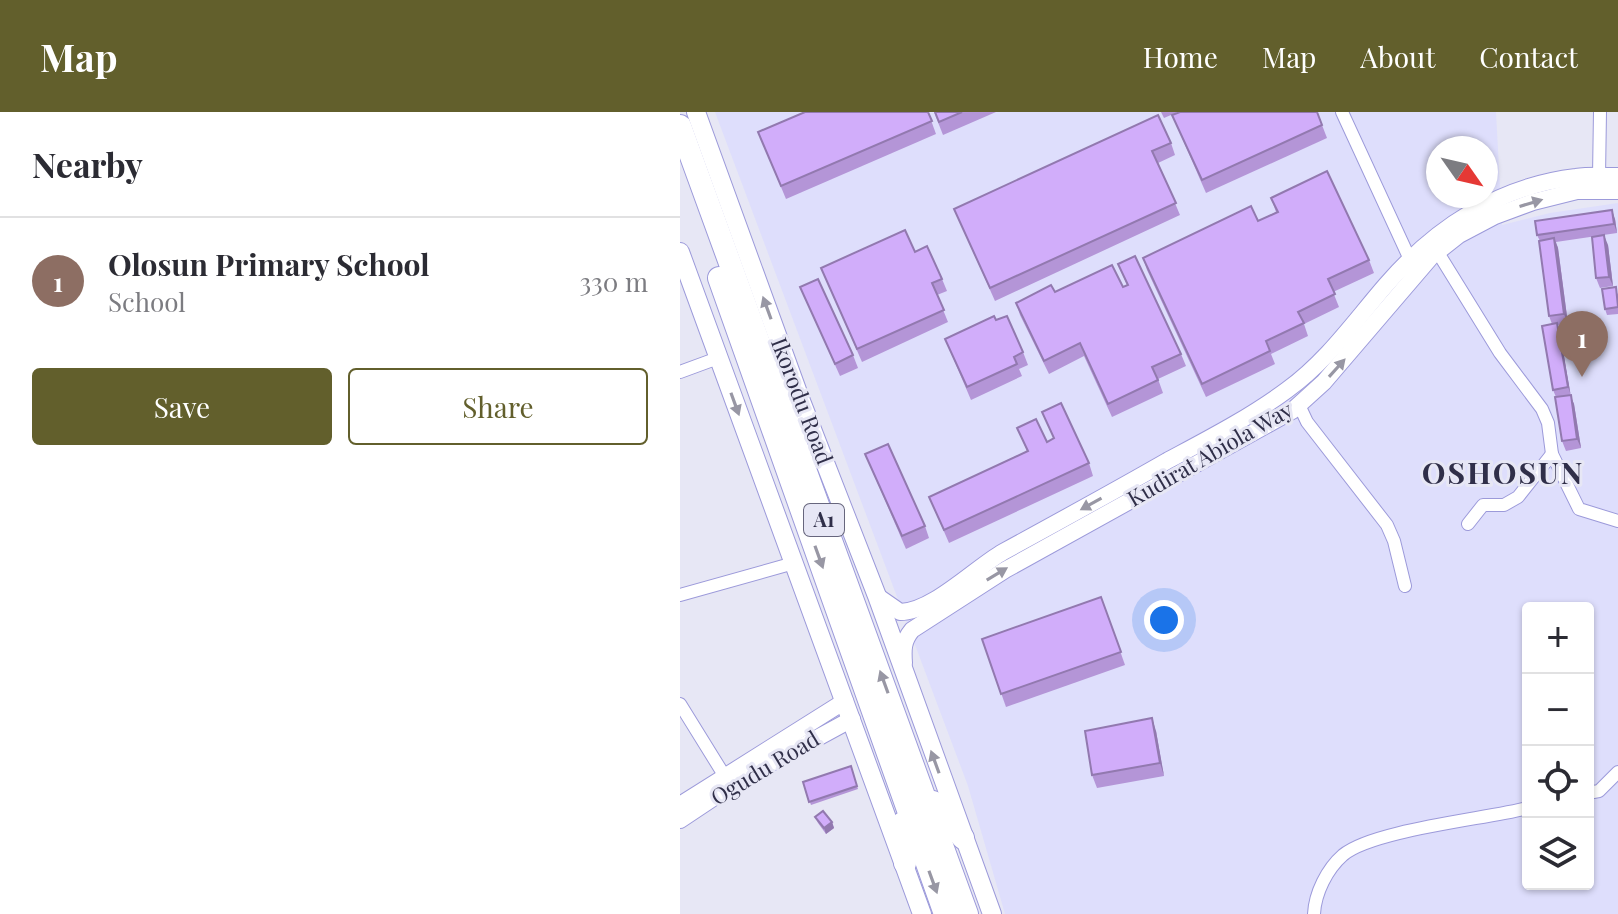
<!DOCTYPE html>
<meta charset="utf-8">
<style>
body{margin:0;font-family:"Playfair Display",serif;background:#f2f2f3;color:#2b2b33}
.controls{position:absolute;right:24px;bottom:24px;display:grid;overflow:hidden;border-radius:8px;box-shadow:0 2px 6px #0004}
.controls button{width:72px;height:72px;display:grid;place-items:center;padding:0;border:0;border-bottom:2px solid #e1e1e2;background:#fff;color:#2b2b33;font:40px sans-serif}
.compass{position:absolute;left:746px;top:24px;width:72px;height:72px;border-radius:50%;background:#fff;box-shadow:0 2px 6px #0004;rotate:124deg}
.you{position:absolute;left:484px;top:508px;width:28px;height:28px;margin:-20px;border:6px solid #fff;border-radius:50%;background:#1a73e8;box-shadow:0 0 0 12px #1a73e833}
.badge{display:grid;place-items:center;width:52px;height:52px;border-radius:50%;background:#625f2c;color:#fff;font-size:26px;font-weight:700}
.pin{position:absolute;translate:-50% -66px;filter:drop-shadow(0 2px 4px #0008)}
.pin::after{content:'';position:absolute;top:42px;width:28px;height:24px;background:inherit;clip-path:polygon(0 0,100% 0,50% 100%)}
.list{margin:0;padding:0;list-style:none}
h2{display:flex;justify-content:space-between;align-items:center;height:104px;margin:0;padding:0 32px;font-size:34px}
h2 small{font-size:26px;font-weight:400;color:#7c7c81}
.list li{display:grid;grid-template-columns:52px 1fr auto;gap:24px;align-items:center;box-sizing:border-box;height:128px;padding:0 32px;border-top:2px solid #e1e1e2}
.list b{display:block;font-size:30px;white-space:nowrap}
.list p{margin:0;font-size:26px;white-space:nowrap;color:#7c7c81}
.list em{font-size:26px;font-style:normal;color:#7c7c81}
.actions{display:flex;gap:16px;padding:24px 32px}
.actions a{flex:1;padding:18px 0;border:2px solid #625f2c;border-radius:8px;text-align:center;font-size:28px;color:#625f2c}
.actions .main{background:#625f2c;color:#fff}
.icon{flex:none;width:44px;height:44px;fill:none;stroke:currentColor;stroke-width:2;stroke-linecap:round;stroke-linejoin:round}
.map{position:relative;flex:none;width:938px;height:802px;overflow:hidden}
header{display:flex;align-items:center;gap:48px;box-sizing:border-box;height:112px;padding:0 40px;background:#625f2c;color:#fff}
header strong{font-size:38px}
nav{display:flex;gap:44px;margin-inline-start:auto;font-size:28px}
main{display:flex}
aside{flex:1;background:#fff}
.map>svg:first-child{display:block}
.built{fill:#dedefc;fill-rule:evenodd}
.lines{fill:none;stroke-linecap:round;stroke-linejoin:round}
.minor-casing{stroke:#9c9ada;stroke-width:14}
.secondary-casing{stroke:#9c9ada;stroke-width:18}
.primary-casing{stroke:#9c9ada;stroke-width:20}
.motorway-casing{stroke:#9c9ada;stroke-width:24}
.minor{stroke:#fff;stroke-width:12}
.secondary{stroke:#fff;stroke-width:16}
.primary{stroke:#fff;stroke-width:18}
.motorway{stroke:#fff;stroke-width:22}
.wall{fill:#b495d7}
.shaded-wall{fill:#9279af}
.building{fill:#d1adfa;stroke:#9279af;stroke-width:2}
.oneway{fill:#9897a4}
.labels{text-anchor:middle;stroke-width:6;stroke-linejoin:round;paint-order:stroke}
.shield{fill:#e7e7f5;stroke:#67667d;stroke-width:2}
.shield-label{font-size:20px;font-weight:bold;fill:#302f49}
.street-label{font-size:22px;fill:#302f49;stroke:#e7e7f5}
.district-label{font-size:30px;font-weight:bold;letter-spacing:2px;fill:#302f49;stroke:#e7e7f5}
</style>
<header>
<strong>Map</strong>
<nav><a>Home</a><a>Map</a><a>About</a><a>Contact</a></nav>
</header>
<main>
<aside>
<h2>Nearby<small></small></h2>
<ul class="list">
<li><span class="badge" style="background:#8d6e63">1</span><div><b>Olosun Primary School</b><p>School</p></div><em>330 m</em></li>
</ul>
<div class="actions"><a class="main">Save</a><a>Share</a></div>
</aside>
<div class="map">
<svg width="938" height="802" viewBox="0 0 938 802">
<rect width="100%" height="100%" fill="#e7e7f5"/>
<path class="built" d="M35,0H816L822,113L870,101L938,91V802H325L288,674ZM758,36H806V84H758ZM848,496H908V772H848Z"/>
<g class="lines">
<g class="minor-casing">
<g id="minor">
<path d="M662,0L733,154"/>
<path d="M919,64L920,0"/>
<path d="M757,139L820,241L862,297L868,311L872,342L899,397L938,409"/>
<path d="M0,260L38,246"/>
<path d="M619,293L627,310L707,413L714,429L725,474"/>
<path d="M788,412L803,393H824L838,385L872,342"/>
<path d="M0,483L114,451"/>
<path d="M0,592L44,663"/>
<path d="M908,681L919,679L938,660"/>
<path d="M634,802C635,781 647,757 663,743C693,718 805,707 848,696"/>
</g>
</g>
<g class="secondary-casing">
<g id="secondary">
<path d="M197,484L220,500C252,500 295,456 323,440C378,410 433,380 487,349C528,327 569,306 607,278C647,249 674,210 706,173C755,116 819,74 896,65C909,63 924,64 938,64"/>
<path d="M224,551C223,537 223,529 232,518L325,458L612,299L644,270L751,145L779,123L815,104L853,90L897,79H938"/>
<path d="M0,693L165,589"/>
<path d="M0,708L60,668L172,607"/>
</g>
</g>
<g class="primary-casing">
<g id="primary">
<path d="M16,0L121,289L197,484L312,802"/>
<path d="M0,140L242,802"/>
</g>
</g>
<g class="motorway-casing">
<g id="motorway">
<path d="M0,14L287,802"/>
<path d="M39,166L265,802"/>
<path d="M253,690L283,726"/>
<path d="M223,711L225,751"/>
</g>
</g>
<use href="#minor" class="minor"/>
<use href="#secondary" class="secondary"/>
<use href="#primary" class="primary"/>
<use href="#motorway" class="motorway"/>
</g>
<g class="wall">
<path d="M248,0L256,22L106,87L78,20Z"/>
<path d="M254,0H316L263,23Z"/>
<path d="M481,0H498L484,6Z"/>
<path d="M492,3L642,13L647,26L526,81Z"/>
<path d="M491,31L495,43L478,51L500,103L315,189L274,97Z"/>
<path d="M591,86L689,148L694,161L653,180L659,195L624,212L628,224L591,242L595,252L526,285L467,158L463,146L578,109L596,100Z"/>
<path d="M935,107L937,121L876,130L878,136L888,212L877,213L880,221L891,285L894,292L901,336L886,339L882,329L876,285L873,278L872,212L869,204L860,129L857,123Z"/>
<path d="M928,133L933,174L920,176L916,166Z"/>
<path d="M235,140L262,167L267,179L257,183L268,210L182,250L141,156Z"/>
<path d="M438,152L501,242L506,254L478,267L483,281L432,305L404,244L369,262L340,203L336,191L375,180L443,175L447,173Z"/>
<path d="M120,175L173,243L178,256L160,264Z"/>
<path d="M938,181V202L927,203L925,197Z"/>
<path d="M316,208L343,240L348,253L339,257L342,264L291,288L265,227Z"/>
<path d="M362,300L409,351L413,364L269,431L249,385L347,339L337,316L367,330L374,327Z"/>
<path d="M185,342L245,414L249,426L226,437Z"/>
<path d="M421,485L445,553L326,595L302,527Z"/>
<path d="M476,619L484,664L417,676L412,663Z"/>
<path d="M171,654L178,677L131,693L123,670Z"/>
<path d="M135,705L152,710L154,716L146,722L138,711Z"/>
</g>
<g class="shaded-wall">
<path d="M932,98L935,107L937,121L934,112Z"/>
<path d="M924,123L928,133L933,174L929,165Z"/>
<path d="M874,126L878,136L888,212L884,202Z"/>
<path d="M877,211L880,221L891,285L894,292L901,336L897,327L891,283L888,275Z"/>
<path d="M472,606L476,619L484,664L480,651Z"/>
<path d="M152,710L154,716L146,722L144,716Z"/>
</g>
<g class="building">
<path d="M125,0H248L252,9L101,74L78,20Z"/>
<path d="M255,0H282L259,10Z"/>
<path d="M500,0H637L642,13L522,68L492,3Z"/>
<path d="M478,3L491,31L472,39L496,91L310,176L274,97Z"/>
<path d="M647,59L689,148L648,167L655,182L618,200L624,211L586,229L590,239L522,272L463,146L571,94L578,109L598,100L591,86Z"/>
<path d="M932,98L934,112L857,123L855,109Z"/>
<path d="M225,118L235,140L247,134L262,167L252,171L264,198L177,237L141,156Z"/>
<path d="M924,123L929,165L916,166L912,125Z"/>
<path d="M874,126L884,202L869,204L859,129Z"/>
<path d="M455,144L501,242L472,255L478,268L428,292L400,231L364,249L336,191L371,173L375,180L432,153L443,175L448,173L438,152Z"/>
<path d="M138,167L173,243L155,252L120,175Z"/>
<path d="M936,175L938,195L925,197L922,177Z"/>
<path d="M314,204L316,208L327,204L343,240L334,245L337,252L287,275L265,227Z"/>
<path d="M877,211L888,275L873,278L862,214Z"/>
<path d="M891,283L897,327L882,329L875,285Z"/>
<path d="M381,291L409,351L264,418L249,385L348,339L337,316L356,307L367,330L374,326L362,300Z"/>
<path d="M208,332L245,414L222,424L185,342Z"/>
<path d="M421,485L441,540L321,582L302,527Z"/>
<path d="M472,606L480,651L412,663L405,619Z"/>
<path d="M171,654L177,674L129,690L123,670Z"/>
<path d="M143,699L152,710L144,716L135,705Z"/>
</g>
<defs><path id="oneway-solid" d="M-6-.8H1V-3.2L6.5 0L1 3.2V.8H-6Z" transform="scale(2)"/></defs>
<g class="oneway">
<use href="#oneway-solid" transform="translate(851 91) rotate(-17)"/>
<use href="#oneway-solid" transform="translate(87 196) rotate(-110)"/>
<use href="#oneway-solid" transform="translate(657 256) rotate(-48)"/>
<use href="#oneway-solid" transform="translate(55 292) rotate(70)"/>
<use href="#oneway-solid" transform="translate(411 392) rotate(151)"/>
<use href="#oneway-solid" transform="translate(139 445) rotate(70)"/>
<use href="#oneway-solid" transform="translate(317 462) rotate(-31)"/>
<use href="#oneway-solid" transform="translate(204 570) rotate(-110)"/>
<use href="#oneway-solid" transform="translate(255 650) rotate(-110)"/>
<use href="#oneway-solid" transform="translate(253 770) rotate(70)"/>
</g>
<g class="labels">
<rect class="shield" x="124" y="392" width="40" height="32" rx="6"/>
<g class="shield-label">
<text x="144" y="415">A1</text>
</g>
<g class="street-label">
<text transform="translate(122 289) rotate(69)" y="8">Ikorodu Road</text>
<text transform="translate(530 342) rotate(-30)" y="8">Kudirat Abiola Way</text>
<text transform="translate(85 656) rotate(-31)" y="8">Ogudu Road</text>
</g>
<g class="district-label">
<text x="823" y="372">OSHOSUN</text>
</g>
</g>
</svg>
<div class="controls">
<button>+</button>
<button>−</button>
<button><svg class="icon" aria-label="locate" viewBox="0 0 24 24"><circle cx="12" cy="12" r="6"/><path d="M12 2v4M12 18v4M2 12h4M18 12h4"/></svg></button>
<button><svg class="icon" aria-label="layers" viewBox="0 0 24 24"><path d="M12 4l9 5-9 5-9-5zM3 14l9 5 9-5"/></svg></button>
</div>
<svg class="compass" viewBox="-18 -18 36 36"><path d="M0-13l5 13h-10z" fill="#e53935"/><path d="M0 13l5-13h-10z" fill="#7c7c81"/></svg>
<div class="you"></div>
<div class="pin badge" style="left:902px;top:265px;background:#8d6e63">1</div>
</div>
</main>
